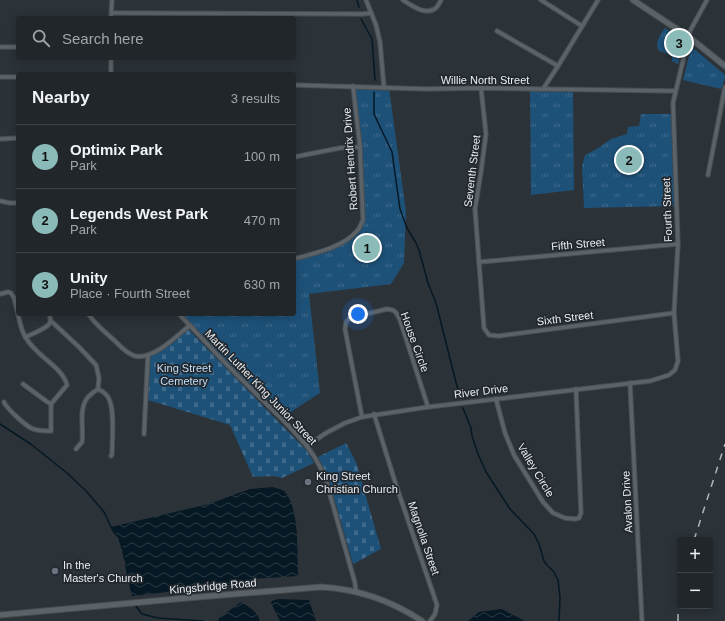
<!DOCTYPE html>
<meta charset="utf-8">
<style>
body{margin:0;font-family:Arial,sans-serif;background:#282e32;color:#f1f3f6}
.controls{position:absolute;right:12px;bottom:12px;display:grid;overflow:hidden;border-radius:4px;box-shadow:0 2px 10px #0003}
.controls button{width:36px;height:36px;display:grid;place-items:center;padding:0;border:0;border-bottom:1px solid #3d4347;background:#20262a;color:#f1f3f6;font:20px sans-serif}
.you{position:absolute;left:358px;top:314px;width:14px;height:14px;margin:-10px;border:3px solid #fff;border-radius:50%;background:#1a73e8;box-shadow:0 0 0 6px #1a73e833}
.badge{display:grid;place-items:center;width:26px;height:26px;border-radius:50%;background:#8bbbb9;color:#111;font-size:13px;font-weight:700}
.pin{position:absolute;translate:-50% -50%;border:2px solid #fff;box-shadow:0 1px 4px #0006}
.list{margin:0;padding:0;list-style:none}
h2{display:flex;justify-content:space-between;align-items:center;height:52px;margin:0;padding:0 16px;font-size:17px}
h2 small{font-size:13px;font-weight:400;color:#a2a5a8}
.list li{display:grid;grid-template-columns:26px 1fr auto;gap:12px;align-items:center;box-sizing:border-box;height:64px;padding:0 16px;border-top:1px solid #3d4347}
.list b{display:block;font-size:15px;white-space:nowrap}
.list p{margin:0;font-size:13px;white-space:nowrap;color:#a2a5a8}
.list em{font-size:13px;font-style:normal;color:#a2a5a8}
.icon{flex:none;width:22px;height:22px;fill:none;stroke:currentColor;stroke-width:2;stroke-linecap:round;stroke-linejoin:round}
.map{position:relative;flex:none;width:725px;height:621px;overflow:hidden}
.search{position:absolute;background:#20262a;box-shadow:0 2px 10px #0003;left:16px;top:16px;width:280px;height:44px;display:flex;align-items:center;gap:10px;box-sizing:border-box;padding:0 14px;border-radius:4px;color:#a2a5a8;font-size:15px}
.panel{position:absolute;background:#20262a;box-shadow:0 2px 10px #0003;left:16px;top:72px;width:280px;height:244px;border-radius:4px}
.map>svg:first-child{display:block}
.cemetery{fill:url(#cemetery-stones)}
.park{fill:url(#park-tufts)}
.water{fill:url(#water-waves)}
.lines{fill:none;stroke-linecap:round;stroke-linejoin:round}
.stream{stroke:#051824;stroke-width:1.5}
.street-casing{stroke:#474d51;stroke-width:5.5}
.secondary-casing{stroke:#474d51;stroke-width:7}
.street{stroke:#5b6369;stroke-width:3.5}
.secondary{stroke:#5b6369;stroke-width:5}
.rail{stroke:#b2b7bb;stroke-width:1.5;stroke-dasharray:7 7;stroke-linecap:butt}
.worship-dot{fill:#6b7280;stroke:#22282e;stroke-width:1.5}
.labels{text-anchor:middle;stroke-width:3.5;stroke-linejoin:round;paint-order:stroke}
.street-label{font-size:11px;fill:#e9edf1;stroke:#22282e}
.park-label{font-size:11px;fill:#c2dff8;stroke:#22282e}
.poi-label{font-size:11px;fill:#e9edf1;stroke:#22282e;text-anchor:start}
</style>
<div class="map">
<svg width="725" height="621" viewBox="0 0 725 621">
<defs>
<pattern id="cemetery-stones" width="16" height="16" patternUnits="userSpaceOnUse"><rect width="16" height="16" fill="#1e5178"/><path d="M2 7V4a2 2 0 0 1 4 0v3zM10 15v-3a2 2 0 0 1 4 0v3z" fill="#3f6a8c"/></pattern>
<pattern id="park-tufts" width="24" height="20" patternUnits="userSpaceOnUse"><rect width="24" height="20" fill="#1e5178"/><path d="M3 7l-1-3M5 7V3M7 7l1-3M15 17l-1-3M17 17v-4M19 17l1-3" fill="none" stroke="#3f6a8c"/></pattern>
<pattern id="water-waves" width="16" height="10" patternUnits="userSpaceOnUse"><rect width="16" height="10" fill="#051824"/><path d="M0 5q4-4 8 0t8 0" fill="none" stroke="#293a44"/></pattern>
</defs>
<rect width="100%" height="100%" fill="#2b3238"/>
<g class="cemetery">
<path d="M188,329L307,451L314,463L282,478L274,476L253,477L230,425L148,400L150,357L168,345Z"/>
<path d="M346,443L356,462L381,549L353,564L328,477L318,457Z"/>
</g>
<g class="park">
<path d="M665,28L684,41L678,64L672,61V56L658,50C655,42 660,35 665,28Z"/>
<path d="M691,48H693L725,75V78L721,89L683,80Z"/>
<path d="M353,86L389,88L406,212L404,263L391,284L309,294L320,393L286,415L235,373L179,314H294V259L340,244L358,230L363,220V201Z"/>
<path d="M530,89L573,90L574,190L531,195Z"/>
<path d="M641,114H673L676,206L584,208L582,166L585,155L597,149L611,139L627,134L628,127L639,126Z"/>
</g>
<g class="water">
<path d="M272,487C276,488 281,489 284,491C300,507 297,554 298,576L252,579L239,584L132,596L124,556L119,538L111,527L209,504L250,489Z"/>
<path d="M278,599L309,600L316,621H280L271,603L272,601Z"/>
<path d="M241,602C249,607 257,611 260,621H218L219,618Z"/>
<path d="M502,609L525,621H468L479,612Z"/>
</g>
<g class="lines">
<g class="stream">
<path d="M357,0L359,7"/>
<path d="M361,19L372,39L375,80"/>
<path d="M374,92V114L392,152L400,209L407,228L416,243L419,250L428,283L436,303L443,331L460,398"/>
<path d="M463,408L471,428L472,436L478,454L486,472L510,509L534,534L539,544L544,561L547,565L554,572L558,580L560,597L559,621"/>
<path d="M0,424L32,445L67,473L86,491L104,512L113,531L119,538L122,548"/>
<path d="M123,552L125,560"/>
<path d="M126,566L128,576"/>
<path d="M129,579L131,589"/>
<path d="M135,605L142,614L158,618L203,621"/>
</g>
<g class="street-casing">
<g id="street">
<path d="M366,0L376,25L380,42L384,88"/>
<path d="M403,0C412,6 426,16 436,8C438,6 440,2 441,0"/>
<path d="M541,0L582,26"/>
<path d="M112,13L363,14L371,13"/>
<path d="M111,18L112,0"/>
<path d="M497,31L558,66"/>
<path d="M0,47H18"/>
<path d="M111,58V74"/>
<path d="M0,77H18"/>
<path d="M294,85L427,89L481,88L675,91"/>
<path d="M481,88L486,134L481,172L475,209L484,328L489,335L499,336L674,313"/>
<path d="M543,89L558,66L598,0"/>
<path d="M0,139L18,138"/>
<path d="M294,157L340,148L360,147"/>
<path d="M708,175L725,87"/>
<path d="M0,201L10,203H18"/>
<path d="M294,259C315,253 342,248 357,231C360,228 361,224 363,220L360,147L353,86"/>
<path d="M479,262L678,244"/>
<path d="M0,294L8,292L11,293L14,298L18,314"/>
<path d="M179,314C199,335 218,356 238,376C253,390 267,405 282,419C303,441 317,454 327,484L355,583L356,592"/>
<path d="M89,315C96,325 106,333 115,341C121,347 127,354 135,356C153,360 177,336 190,325"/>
<path d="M51,321L79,347L96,365L99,378L98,389C95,391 91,394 88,397C78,409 84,428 82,442L76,449"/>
<path d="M25,337C31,335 46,328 49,324C52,321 50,317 49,314"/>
<path d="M630,383L642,621"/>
<path d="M23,384L46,401L51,404"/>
<path d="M98,389C102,391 107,394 109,399C115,411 112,440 112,454L111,456"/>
<path d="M496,399L505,433L514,455L543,502L553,513L565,518L575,519L579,518L581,513L576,389"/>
<path d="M4,402C6,408 25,425 31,428C37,431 44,431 51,431V404L67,385C63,370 46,361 36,350C24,339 21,329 18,314"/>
<path d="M374,414L396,485L437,605L435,614L430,621"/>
<path d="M362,417L345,329L346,322L350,318L387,309C396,310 396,312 400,320L428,407"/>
<path d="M144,434L148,355"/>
<path d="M307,446L326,433L345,423L362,417L428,407L650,381L669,375L675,370L678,361L674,313L678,244L673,103L690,31L707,0"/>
</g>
</g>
<g class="secondary-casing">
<g id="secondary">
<path d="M633,0L689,37L725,66"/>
<path d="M0,615L187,598L321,587C358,589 392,601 422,621"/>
</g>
</g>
<use href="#street" class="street"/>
<use href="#secondary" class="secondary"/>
<g class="rail">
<path d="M694,540L725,444"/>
<path d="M678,621V604L680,593"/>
</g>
</g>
<g class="worship-dot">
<circle cx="308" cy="482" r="4"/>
<circle cx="55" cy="571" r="4"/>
</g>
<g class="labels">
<g class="street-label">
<text x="485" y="84">Willie North Street</text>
<text transform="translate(350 159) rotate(-94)" y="4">Robert Hendrix Drive</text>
<text transform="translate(472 171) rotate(-83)" y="4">Seventh Street</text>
<text transform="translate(667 210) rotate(-92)" y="4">Fourth Street</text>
<text transform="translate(578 244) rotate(-5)" y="4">Fifth Street</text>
<text transform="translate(565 318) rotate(-7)" y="4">Sixth Street</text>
<text transform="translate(415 342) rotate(70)" y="4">House Circle</text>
<text transform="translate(261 387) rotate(46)" y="4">Martin Luther King Junior Street</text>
<text transform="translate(481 391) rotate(-7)" y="4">River Drive</text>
<text transform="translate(536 470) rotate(59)" y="4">Valley Circle</text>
<text transform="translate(627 502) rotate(-93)" y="4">Avalon Drive</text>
<text transform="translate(424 538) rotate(71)" y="4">Magnolia Street</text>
<text transform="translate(213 586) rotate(-5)" y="4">Kingsbridge Road</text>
</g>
<g class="park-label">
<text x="184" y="372">King Street<tspan x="184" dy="13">Cemetery</tspan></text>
</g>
<g class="poi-label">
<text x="316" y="480">King Street<tspan x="316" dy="13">Christian Church</tspan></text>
<text x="63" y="569">In the<tspan x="63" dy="13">Master's Church</tspan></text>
</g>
</g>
</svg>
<div class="controls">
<button>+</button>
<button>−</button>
</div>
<div class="you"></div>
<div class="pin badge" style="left:367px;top:248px">1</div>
<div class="pin badge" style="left:629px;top:160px">2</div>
<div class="pin badge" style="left:679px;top:43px">3</div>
<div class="search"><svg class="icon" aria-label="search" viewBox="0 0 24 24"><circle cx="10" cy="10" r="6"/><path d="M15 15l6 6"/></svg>Search here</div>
<section class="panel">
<h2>Nearby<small>3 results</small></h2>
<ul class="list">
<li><span class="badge">1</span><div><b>Optimix Park</b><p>Park</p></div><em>100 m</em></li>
<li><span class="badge">2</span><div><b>Legends West Park</b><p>Park</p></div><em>470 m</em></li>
<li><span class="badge">3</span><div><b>Unity</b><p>Place · Fourth Street</p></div><em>630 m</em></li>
</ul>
</section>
</div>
